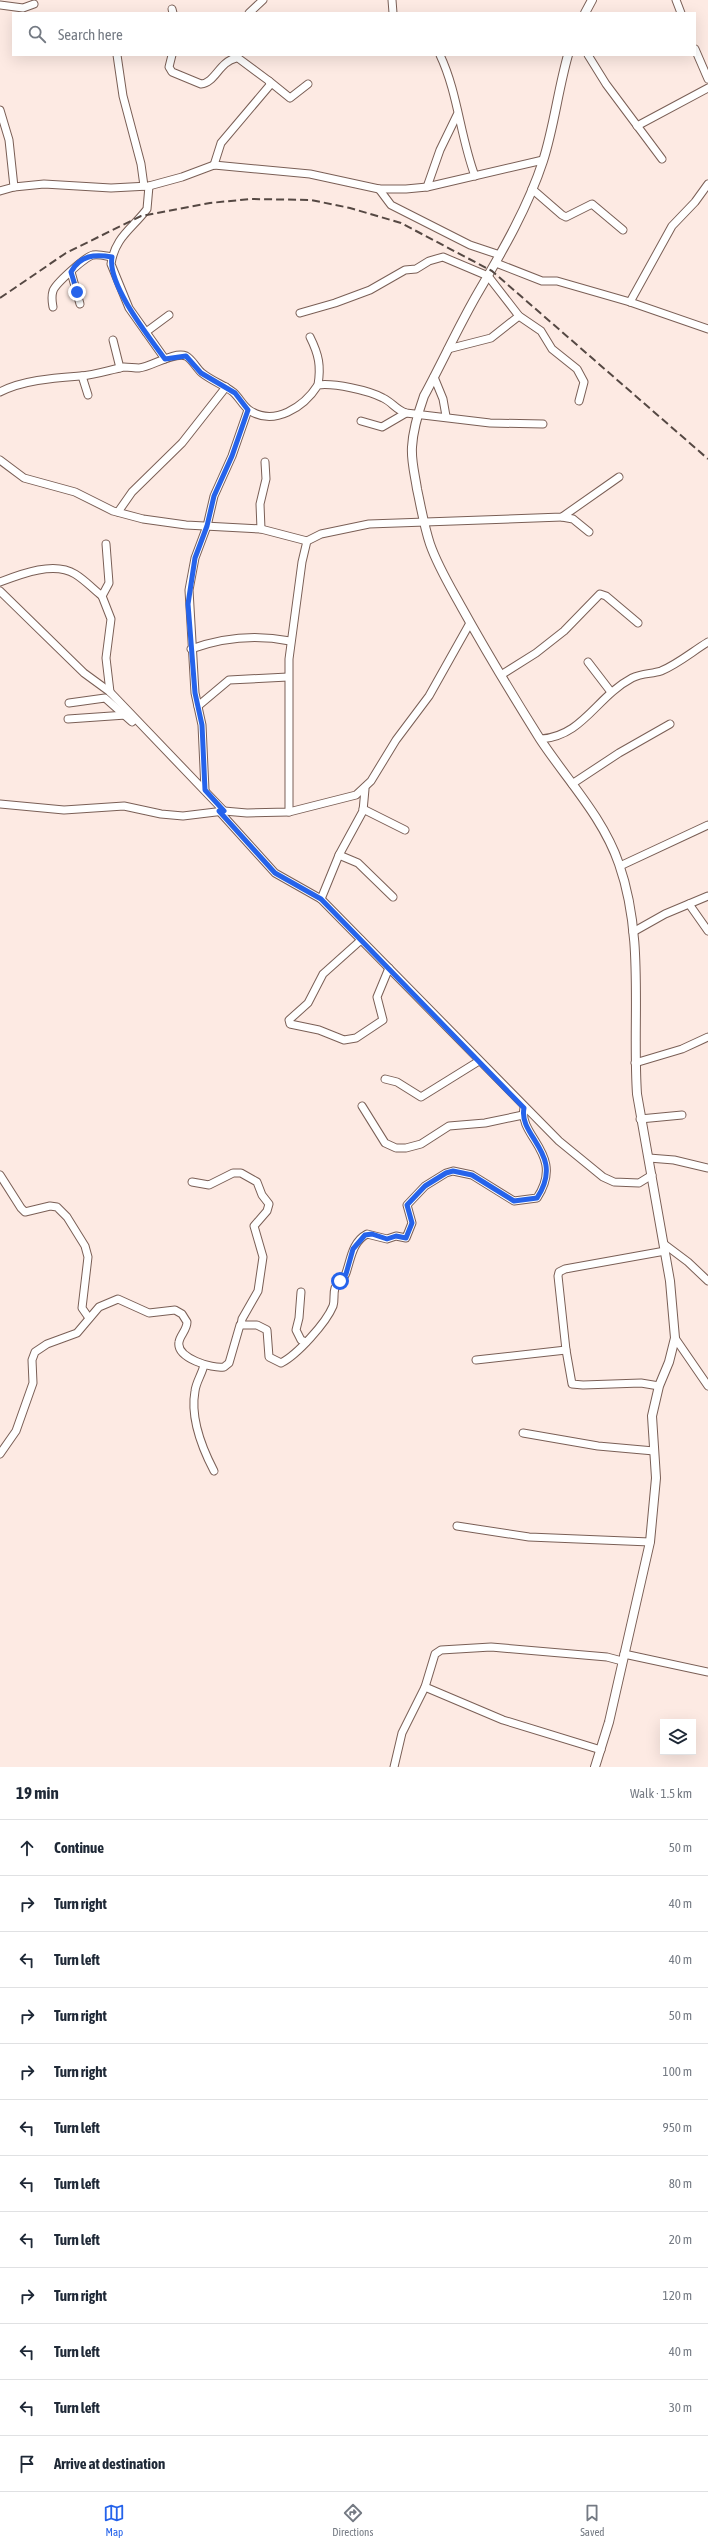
<!DOCTYPE html>
<meta charset="utf-8">
<style>
body{margin:0;font-family:"Asap Condensed",sans-serif;background:#f6f6f7;color:#1f2937}
.controls{position:absolute;right:12px;bottom:12px;display:grid;overflow:hidden;border-radius:0px;box-shadow:0 4px 16px #0002}
.controls button{width:36px;height:36px;display:grid;place-items:center;padding:0;border:0;border-bottom:1px solid #e0e1e3;background:#fff;color:#1f2937;font:20px sans-serif}
.stop{position:absolute;width:12px;height:12px;margin:-9px;border:3px solid #2563eb;border-radius:50%;background:#fff}
.stop.end{background:#2563eb;border-color:#fff;box-shadow:0 1px 4px #0008}
.list{margin:0;padding:0;list-style:none}
h2{display:flex;justify-content:space-between;align-items:center;height:52px;margin:0;padding:0 16px;font-size:17px}
h2 small{font-size:13px;font-weight:400;color:#747a83}
.list li{display:grid;grid-template-columns:26px 1fr auto;gap:12px;align-items:center;box-sizing:border-box;height:56px;padding:0 16px;border-top:1px solid #e0e1e3}
.list b{display:block;font-size:15px;white-space:nowrap}
.list em{font-size:13px;font-style:normal;color:#747a83}
.icon{flex:none;width:22px;height:22px;fill:none;stroke:currentColor;stroke-width:2;stroke-linecap:round;stroke-linejoin:round}
.map{position:relative;flex:none;width:708px;height:1767px;overflow:hidden}
.search{position:absolute;background:#fff;box-shadow:0 4px 16px #0002;left:12px;right:12px;top:12px;height:44px;display:flex;align-items:center;gap:10px;box-sizing:border-box;padding:0 14px;border-radius:0px;color:#747a83;font-size:15px}
.sheet{height:724px;background:#fff}
nav{display:flex;justify-content:space-around;align-items:center;box-sizing:border-box;height:56px;border-top:1px solid #e0e1e3;background:#fff;font-size:11px;color:#747a83}
nav a{display:grid;justify-items:center;gap:2px}
nav .on{color:#2563eb}
.map>svg:first-child{display:block}
.lines{fill:none;stroke-linecap:round;stroke-linejoin:round}
.minor-casing{stroke:#7a5f56;stroke-width:9}
.major-casing{stroke:#7a5f56;stroke-width:10}
.minor{stroke:#fff;stroke-width:7}
.major{stroke:#fff;stroke-width:8}
.rail{stroke:#554843;stroke-width:2;stroke-dasharray:8 4;stroke-linecap:butt}
.route{stroke:#2563eb;stroke-width:5}
</style>
<div class="map">
<svg width="708" height="1767" viewBox="0 0 708 1767">
<rect width="100%" height="100%" fill="#fdeae3"/>
<g class="lines">
<g class="minor-casing">
<g id="minor">
<path d="M392,0L393,13"/>
<path d="M676,0L681,13"/>
<path d="M0,5L23,8L34,4"/>
<path d="M172,9L173,13"/>
<path d="M249,13L263,0"/>
<path d="M695,49L708,79"/>
<path d="M117,55L123,96L141,164L144,186"/>
<path d="M172,55L169,67L172,72L201,84C215,83 219,62 236,58"/>
<path d="M440,55C458,93 460,136 475,176"/>
<path d="M588,55L606,84L662,159"/>
<path d="M269,81L290,98L308,84"/>
<path d="M0,110L9,140L14,187"/>
<path d="M637,126L708,88"/>
<path d="M214,165L221,143L270,85L269,81L234,55"/>
<path d="M149,186L147,209C132,229 115,237 111,264L129,308L165,359"/>
<path d="M427,187L440,150L457,115"/>
<path d="M379,189L391,205L470,245L500,255"/>
<path d="M532,189L562,215L566,217L592,204L623,230"/>
<path d="M0,191L14,187L44,184L111,188L149,186L182,177L214,165L310,174L379,189H406L427,187L543,160"/>
<path d="M496,263L542,281H557L630,302L708,329"/>
<path d="M71,272L80,304"/>
<path d="M630,302L672,226L695,202L708,184"/>
<path d="M53,307C52,301 51,297 53,291C55,284 85,257 93,255C99,254 106,256 112,257"/>
<path d="M300,313L335,303L370,290L405,270L416,269L429,261L443,257L488,276L519,316L541,331L552,349L577,369L584,382L579,401"/>
<path d="M146,332L169,315"/>
<path d="M310,337C319,355 321,366 318,385"/>
<path d="M113,340L120,368"/>
<path d="M448,349L491,338L519,316"/>
<path d="M82,376L88,395"/>
<path d="M434,377L443,399L446,416"/>
<path d="M0,392C23,380 54,378 80,376C95,375 109,370 124,367C129,367 134,368 139,368C151,367 174,351 186,356C192,359 197,369 202,373C212,381 224,385 233,392C239,397 243,406 249,410C274,427 304,407 318,385C334,383 368,390 383,398C392,402 396,410 406,413L490,423L543,424"/>
<path d="M361,421L382,427L406,413"/>
<path d="M0,460L24,478L75,492L113,511L143,519L186,525L261,529L307,541"/>
<path d="M118,512L132,492L182,443L226,387"/>
<path d="M562,517L573,519L589,532"/>
<path d="M261,529L260,504L266,479L265,462"/>
<path d="M106,544L109,583L102,596L111,619L106,658L110,692"/>
<path d="M0,582C21,574 54,561 75,574C85,580 93,589 102,596"/>
<path d="M0,591L84,673L110,692L224,811"/>
<path d="M191,649C224,637 255,634 290,641"/>
<path d="M588,662L611,692"/>
<path d="M501,675L536,653L564,631L600,594L606,596L638,623"/>
<path d="M69,703L105,698L132,722"/>
<path d="M198,706L229,680L288,677"/>
<path d="M68,719L126,715"/>
<path d="M541,739C583,736 596,697 632,678C642,673 652,674 661,671C678,664 693,651 708,642"/>
<path d="M572,784L619,753L670,724"/>
<path d="M205,790L202,725L195,693L189,590L195,558L207,526L214,496L232,456L248,410"/>
<path d="M0,804L64,810L124,806L161,814L183,816L224,811L247,813L289,812L356,795L371,781L396,740L429,696L470,623"/>
<path d="M363,809L405,830"/>
<path d="M219,811L275,873L321,899L559,1141L603,1177L614,1182L639,1183L652,1175"/>
<path d="M289,812V659L302,562L307,541L321,534L369,524L562,517L619,477"/>
<path d="M339,855L358,863L393,897"/>
<path d="M620,866L708,825"/>
<path d="M321,899L339,855L363,811L365,789"/>
<path d="M689,904L708,931"/>
<path d="M633,932L665,914L708,896"/>
<path d="M361,940L323,974L308,1003L289,1020L290,1024L319,1030L344,1040L356,1038L383,1020L377,997L389,968"/>
<path d="M635,1063L682,1049L708,1037"/>
<path d="M385,1079L397,1082L421,1097L479,1061"/>
<path d="M362,1106L385,1143L396,1148H406L421,1144L449,1126L485,1123L523,1115"/>
<path d="M640,1119L682,1115"/>
<path d="M649,1158L674,1160L708,1168"/>
<path d="M0,1175L21,1208L25,1212L50,1206L57,1207L67,1217L85,1246L88,1257L82,1308L89,1318"/>
<path d="M192,1182L209,1185L233,1173H241L257,1182L262,1195L269,1204L267,1211L254,1226L263,1257L258,1291L242,1319L241,1325"/>
<path d="M664,1244L688,1262L708,1281"/>
<path d="M301,1292L299,1318L296,1330L301,1340L306,1342"/>
<path d="M675,1338L708,1386"/>
<path d="M476,1360L566,1350"/>
<path d="M204,1365C202,1374 196,1382 195,1391C190,1418 202,1448 214,1471"/>
<path d="M659,1386L641,1383L583,1385L572,1384L566,1350L558,1276L559,1272L565,1269L665,1251"/>
<path d="M523,1433L598,1446L654,1451"/>
<path d="M0,1454L16,1431L33,1383L32,1360L35,1352L47,1344L77,1333L99,1307L118,1299L149,1313L175,1310L182,1314L187,1322C187,1330 180,1335 179,1342C176,1358 212,1369 224,1367L229,1363L240,1325H257L267,1330L269,1357L281,1363C297,1355 326,1323 333,1306C335,1300 333,1294 335,1288C338,1282 344,1279 346,1273C351,1259 352,1242 367,1234L387,1239L396,1236L406,1238L412,1223L407,1205L425,1186L446,1173L453,1171L472,1175L514,1201L537,1198C566,1154 518,1137 524,1108"/>
<path d="M457,1526L529,1537L650,1542"/>
<path d="M624,1654L708,1672"/>
<path d="M425,1687L503,1720L601,1750"/>
<path d="M394,1767L402,1733L425,1687L435,1654L441,1650L491,1647L607,1657L622,1661"/>
</g>
</g>
<g class="major-casing">
<g id="major">
<path d="M585,13L592,0"/>
<path d="M568,55C558,90 554,127 543,161C528,207 503,250 479,291C459,325 443,361 424,396C418,413 413,429 412,447C411,461 415,475 417,489C421,507 424,526 430,544C438,567 451,588 462,608C487,653 513,696 540,739C567,780 603,817 619,864C645,938 632,1018 637,1094L670,1281L675,1338L669,1362L659,1386L652,1416L656,1478L650,1542L609,1722L595,1767"/>
</g>
</g>
<use href="#minor" class="minor"/>
<use href="#major" class="major"/>
<path class="rail" d="M0,298L66,253L141,216L210,203L250,199L311,200L350,208L401,223L492,271L708,459"/>
</g>
<g class="lines">
<path class="route" d="M77,292L71,272C80,255 95,254 112,257C107,284 149,337 165,359L186,356L201,373L235,393L248,410L232,456L214,496L207,526L195,558L188,604L195,693L202,725L205,790L224,811H219L275,873L321,899L524,1108C518,1137 566,1154 537,1198L514,1201L472,1175L453,1171L446,1173L425,1186L407,1205L412,1223L406,1238L396,1236L387,1239L372,1234L365,1235L353,1249L346,1274L340,1281"/>
</g>
</svg>
<div class="controls">
<button><svg class="icon" aria-label="layers" viewBox="0 0 24 24"><path d="M12 4l9 5-9 5-9-5zM3 14l9 5 9-5"/></svg></button>
</div>
<div class="stop" style="left:340px;top:1281px"></div>
<div class="stop end" style="left:77px;top:292px"></div>
<div class="search"><svg class="icon" aria-label="search" viewBox="0 0 24 24"><circle cx="10" cy="10" r="6"/><path d="M15 15l6 6"/></svg>Search here</div>
</div>
<section class="sheet">
<h2>19 min<small>Walk · 1.5 km</small></h2>
<ul class="list">
<li><svg class="icon" aria-label="ahead" viewBox="0 0 24 24"><path d="M12 20V5M6 11l6-6 6 6"/></svg><div><b>Continue</b></div><em>50 m</em></li>
<li><svg class="icon" aria-label="right" viewBox="0 0 24 24"><path d="M7 20v-9h11M14 6l5 5-5 5"/></svg><div><b>Turn right</b></div><em>40 m</em></li>
<li><svg class="icon" aria-label="left" viewBox="0 0 24 24"><path d="M17 20v-9H6M10 6l-5 5 5 5"/></svg><div><b>Turn left</b></div><em>40 m</em></li>
<li><svg class="icon" aria-label="right" viewBox="0 0 24 24"><path d="M7 20v-9h11M14 6l5 5-5 5"/></svg><div><b>Turn right</b></div><em>50 m</em></li>
<li><svg class="icon" aria-label="right" viewBox="0 0 24 24"><path d="M7 20v-9h11M14 6l5 5-5 5"/></svg><div><b>Turn right</b></div><em>100 m</em></li>
<li><svg class="icon" aria-label="left" viewBox="0 0 24 24"><path d="M17 20v-9H6M10 6l-5 5 5 5"/></svg><div><b>Turn left</b></div><em>950 m</em></li>
<li><svg class="icon" aria-label="left" viewBox="0 0 24 24"><path d="M17 20v-9H6M10 6l-5 5 5 5"/></svg><div><b>Turn left</b></div><em>80 m</em></li>
<li><svg class="icon" aria-label="left" viewBox="0 0 24 24"><path d="M17 20v-9H6M10 6l-5 5 5 5"/></svg><div><b>Turn left</b></div><em>20 m</em></li>
<li><svg class="icon" aria-label="right" viewBox="0 0 24 24"><path d="M7 20v-9h11M14 6l5 5-5 5"/></svg><div><b>Turn right</b></div><em>120 m</em></li>
<li><svg class="icon" aria-label="left" viewBox="0 0 24 24"><path d="M17 20v-9H6M10 6l-5 5 5 5"/></svg><div><b>Turn left</b></div><em>40 m</em></li>
<li><svg class="icon" aria-label="left" viewBox="0 0 24 24"><path d="M17 20v-9H6M10 6l-5 5 5 5"/></svg><div><b>Turn left</b></div><em>30 m</em></li>
<li><svg class="icon" aria-label="arrive" viewBox="0 0 24 24"><path d="M6 21V4h12l-3 4 3 4H6"/></svg><div><b>Arrive at destination</b></div></li>
</ul>
</section>
<nav>
<a class="on"><svg class="icon" aria-label="map" viewBox="0 0 24 24"><path d="M3 6l6-2 6 2 6-2v14l-6 2-6-2-6 2zM9 4v14M15 6v14"/></svg>Map</a>
<a><svg class="icon" aria-label="directions" viewBox="0 0 24 24"><path d="M12 3l9 9-9 9-9-9zM9 14v-3h6M13 9l2 2-2 2"/></svg>Directions</a>
<a><svg class="icon" aria-label="saved" viewBox="0 0 24 24"><path d="M7 4h10v16l-5-4-5 4z"/></svg>Saved</a>
</nav>
